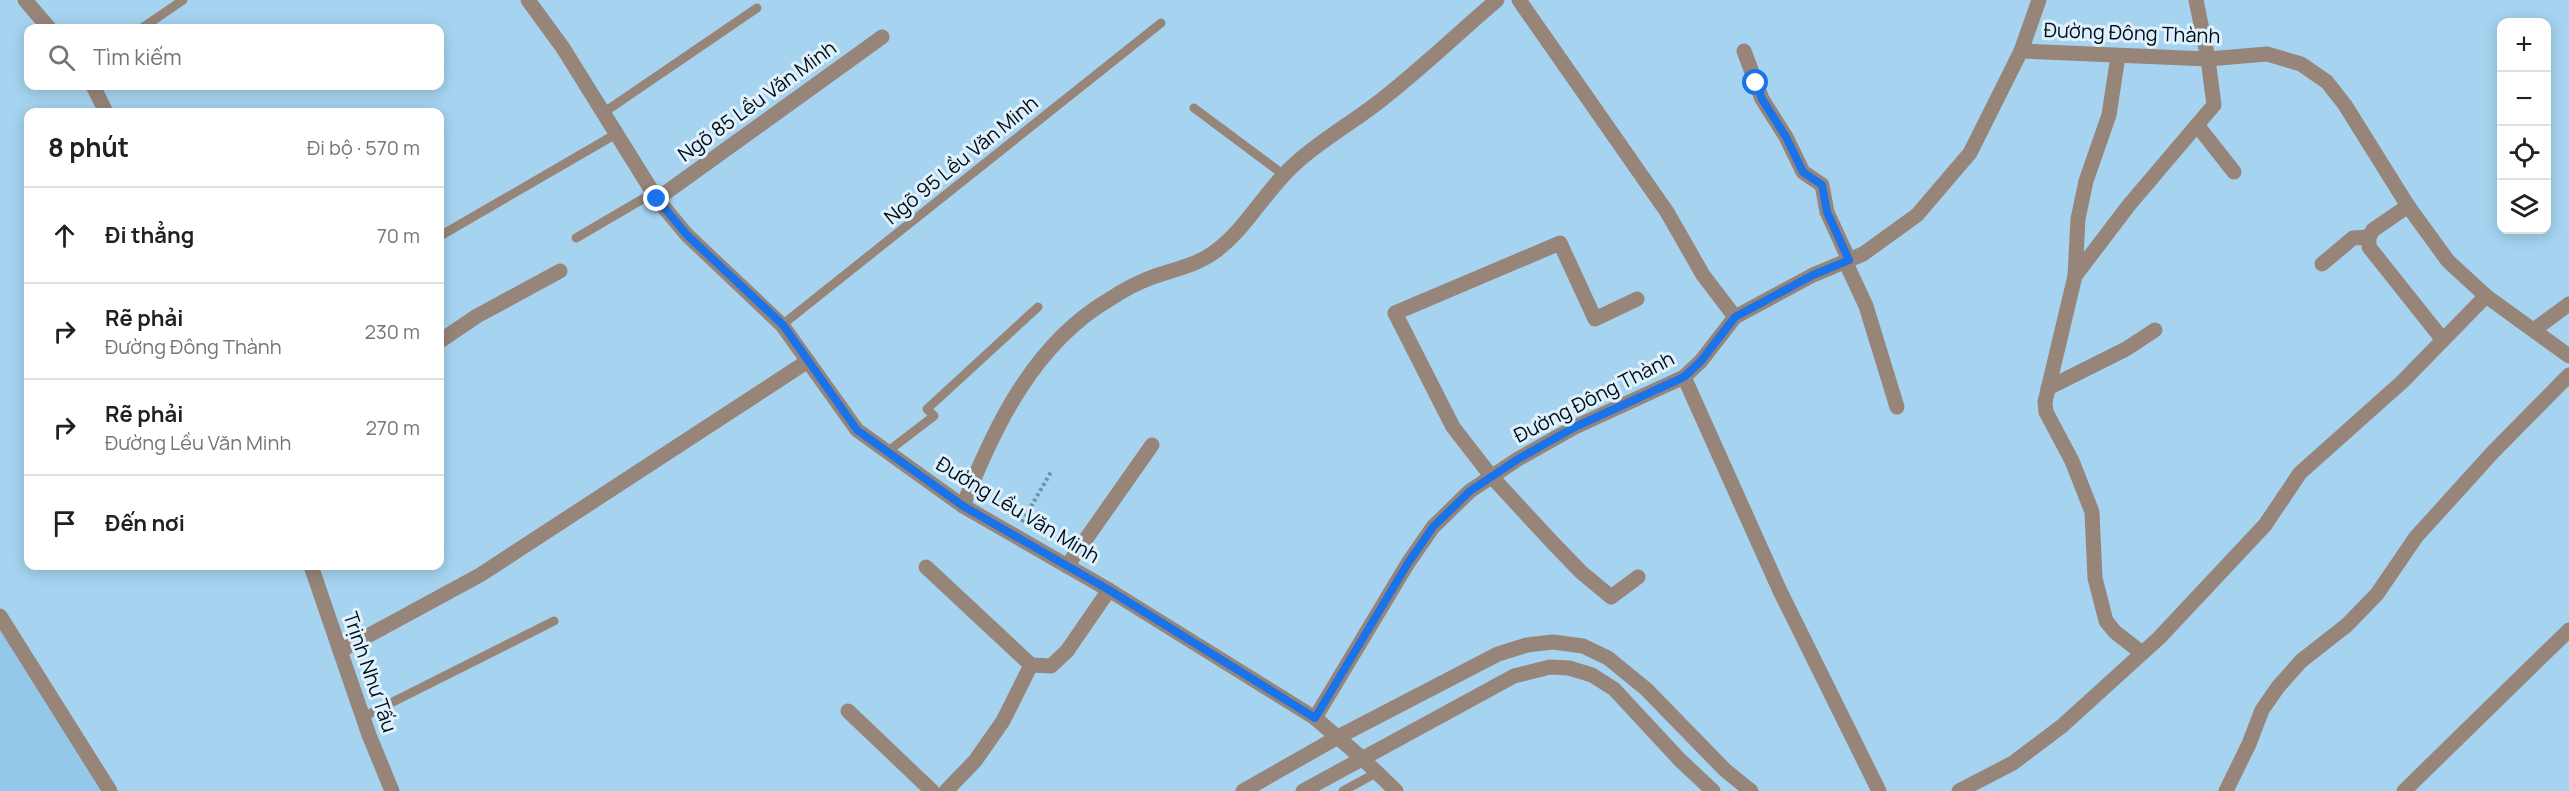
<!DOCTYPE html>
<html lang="vi">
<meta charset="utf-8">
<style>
body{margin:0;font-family:Manrope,sans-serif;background:#f2f2f2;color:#202124}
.controls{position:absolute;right:18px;top:18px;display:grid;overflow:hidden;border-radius:12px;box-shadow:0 3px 15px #0003}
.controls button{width:54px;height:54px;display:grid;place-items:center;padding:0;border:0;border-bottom:2px solid #e0e0e0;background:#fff;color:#202124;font:30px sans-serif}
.stop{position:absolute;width:18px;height:18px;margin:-14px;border:4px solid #1a73e8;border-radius:50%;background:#fff}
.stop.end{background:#1a73e8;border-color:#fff;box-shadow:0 2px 6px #0008}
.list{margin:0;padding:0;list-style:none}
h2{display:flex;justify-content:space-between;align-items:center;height:78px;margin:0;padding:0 24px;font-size:26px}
h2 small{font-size:20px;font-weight:400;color:#757577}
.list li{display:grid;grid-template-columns:39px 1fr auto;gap:18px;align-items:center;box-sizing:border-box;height:96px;padding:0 24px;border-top:2px solid #e0e0e0}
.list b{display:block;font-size:22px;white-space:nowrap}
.list p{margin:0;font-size:20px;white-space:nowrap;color:#757577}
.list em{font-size:20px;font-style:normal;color:#757577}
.icon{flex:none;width:33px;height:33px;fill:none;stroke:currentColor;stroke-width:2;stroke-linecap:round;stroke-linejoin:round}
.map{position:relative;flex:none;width:2569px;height:791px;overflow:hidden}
.search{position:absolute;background:#fff;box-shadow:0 3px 15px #0003;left:24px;top:24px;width:420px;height:66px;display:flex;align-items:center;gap:15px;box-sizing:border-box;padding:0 21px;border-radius:12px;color:#757577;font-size:22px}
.panel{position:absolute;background:#fff;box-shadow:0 3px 15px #0003;left:24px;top:108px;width:420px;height:462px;border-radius:12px}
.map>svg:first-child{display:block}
.built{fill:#93c8e9}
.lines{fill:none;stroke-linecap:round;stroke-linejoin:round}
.path{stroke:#6e91a6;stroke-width:4;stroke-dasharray:3 3;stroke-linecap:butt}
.service{stroke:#97857a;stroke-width:9}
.minor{stroke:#97857a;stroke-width:15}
.route{stroke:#1a73e8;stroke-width:8}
.labels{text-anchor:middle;stroke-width:6;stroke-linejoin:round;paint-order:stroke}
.street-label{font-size:20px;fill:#000d16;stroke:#dff1fc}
</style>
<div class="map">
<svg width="2569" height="791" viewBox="0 0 2569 791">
<rect width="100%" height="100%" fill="#a6d4f0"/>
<path class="built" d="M0,620L107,791H0Z"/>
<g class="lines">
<path class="path" d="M1022,522L1051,472"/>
<g class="service">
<path d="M142,28L183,0"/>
<path d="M1194,108L1284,175"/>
<path d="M603,113L757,8"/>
<path d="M440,236L616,134"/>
<path d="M576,238L653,193"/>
<path d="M782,325L1161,23"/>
<path d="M887,452L934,416L927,409L1038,307"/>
<path d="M363,717L554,621"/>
<path d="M1343,791L1376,773"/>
</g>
<g class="minor">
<path d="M25,0L49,28"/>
<path d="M528,0L563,48L657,199L687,235L782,325L857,430L963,506L1109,590L1315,718L1363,759L1396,791"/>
<path d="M1519,0L1667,212L1703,275L1735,317"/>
<path d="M1744,51L1762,99L1786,137L1803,172L1822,185L1827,212L1849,260"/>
<path d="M2021,51L2039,0"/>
<path d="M2118,56L2109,115L2086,181L2078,219L2075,276L2045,402L2046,412L2072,461L2092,512L2095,578L2106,621L2115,632L2142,653"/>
<path d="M93,86L106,112"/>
<path d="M2197,125L2234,172"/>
<path d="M657,199L882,37"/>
<path d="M2408,206L2373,230L2369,237V247L2443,340"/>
<path d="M1845,261L1866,306L1897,407"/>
<path d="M2322,264L2353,238L2369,237"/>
<path d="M2075,276L2129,205L2214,105L2208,59L2196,0"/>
<path d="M1637,299L1595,319L1560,243L1395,313L1453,427L1491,476L1552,542L1581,572L1611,597L1638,577"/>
<path d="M2535,329L2569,304"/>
<path d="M440,341L477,316L560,271"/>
<path d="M1684,377L1780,591L1879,791"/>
<path d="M2048,388L2126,349L2155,330"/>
<path d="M963,506C994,427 1034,343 1110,299C1122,291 1137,283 1150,278C1171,270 1195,266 1213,253C1247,229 1265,190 1296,163C1320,141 1350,124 1376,104C1418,72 1457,34 1497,0"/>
<path d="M311,566L369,735L392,791"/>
<path d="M1067,566L1152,445"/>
<path d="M926,567L1031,665"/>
<path d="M0,616L110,791"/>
<path d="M340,651L480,575L808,361"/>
<path d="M848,711L932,791"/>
<path d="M1315,718L1408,563L1433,527L1470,491L1518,459L1575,427L1684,377L1701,361L1735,317L1813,275L1863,254L1917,215L1970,153L2021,51L2208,59L2267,54L2301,64L2327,82L2345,105L2408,206L2448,261L2486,296L2569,356"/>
<path d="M946,791L975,761L1003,721L1031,665L1051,666L1067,651L1109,590"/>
<path d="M1243,791L1338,737L1498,654L1527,645L1553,642L1583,646L1608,658L1646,689L1725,770L1751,791"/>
<path d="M1303,791L1514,676L1550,667L1569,668L1592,675L1614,689L1680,760L1713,791"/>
<path d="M1959,791L2013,763L2062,726L2159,638L2265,525L2300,473L2402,382L2486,296"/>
<path d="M2226,791L2249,744L2262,710L2278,687L2301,661L2347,625L2377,594L2416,537L2493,452L2569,375"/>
<path d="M2404,791L2569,630"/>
</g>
</g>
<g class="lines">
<path class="route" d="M657,199L687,235L783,325L857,430L963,506L1109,590L1315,718L1408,563L1433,527L1470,491L1518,459L1575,427L1684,377L1701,361L1735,317L1813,275L1849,260L1827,212L1822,185L1803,172L1786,137L1762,99L1756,83"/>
</g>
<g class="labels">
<g class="street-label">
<text transform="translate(2132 33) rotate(2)" y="7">Đường Đông Thành</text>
<text transform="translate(757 101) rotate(-36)" y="7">Ngõ 85 Lều Văn Minh</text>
<text transform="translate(961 160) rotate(-39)" y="7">Ngõ 95 Lều Văn Minh</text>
<text transform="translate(1594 397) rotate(-27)" y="7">Đường Đông Thành</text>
<text transform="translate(1018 510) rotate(31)" y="7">Đường Lều Văn Minh</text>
<text transform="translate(370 672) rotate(71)" y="7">Trịnh Như Tấu</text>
</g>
</g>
</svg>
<div class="controls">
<button>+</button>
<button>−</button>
<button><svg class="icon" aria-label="locate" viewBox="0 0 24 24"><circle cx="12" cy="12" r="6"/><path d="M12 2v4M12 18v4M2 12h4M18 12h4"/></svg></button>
<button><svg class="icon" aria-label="layers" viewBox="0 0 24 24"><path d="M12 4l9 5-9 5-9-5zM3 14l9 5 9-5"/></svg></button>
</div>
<div class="stop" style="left:1756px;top:83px"></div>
<div class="stop end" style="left:657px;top:199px"></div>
<div class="search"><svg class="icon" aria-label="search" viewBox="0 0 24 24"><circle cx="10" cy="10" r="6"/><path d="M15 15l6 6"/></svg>Tìm kiếm</div>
<section class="panel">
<h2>8 phút<small>Đi bộ · 570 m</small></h2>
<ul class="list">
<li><svg class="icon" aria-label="ahead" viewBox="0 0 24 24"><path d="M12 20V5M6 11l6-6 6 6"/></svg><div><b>Đi thẳng</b></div><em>70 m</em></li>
<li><svg class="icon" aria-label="right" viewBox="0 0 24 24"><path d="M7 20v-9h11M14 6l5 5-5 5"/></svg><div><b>Rẽ phải</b><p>Đường Đông Thành</p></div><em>230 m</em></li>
<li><svg class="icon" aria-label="right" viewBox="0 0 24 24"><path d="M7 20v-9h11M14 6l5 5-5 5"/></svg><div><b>Rẽ phải</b><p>Đường Lều Văn Minh</p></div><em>270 m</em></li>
<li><svg class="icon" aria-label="arrive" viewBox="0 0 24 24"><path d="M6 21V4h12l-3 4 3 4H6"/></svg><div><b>Đến nơi</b></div></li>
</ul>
</section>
</div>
